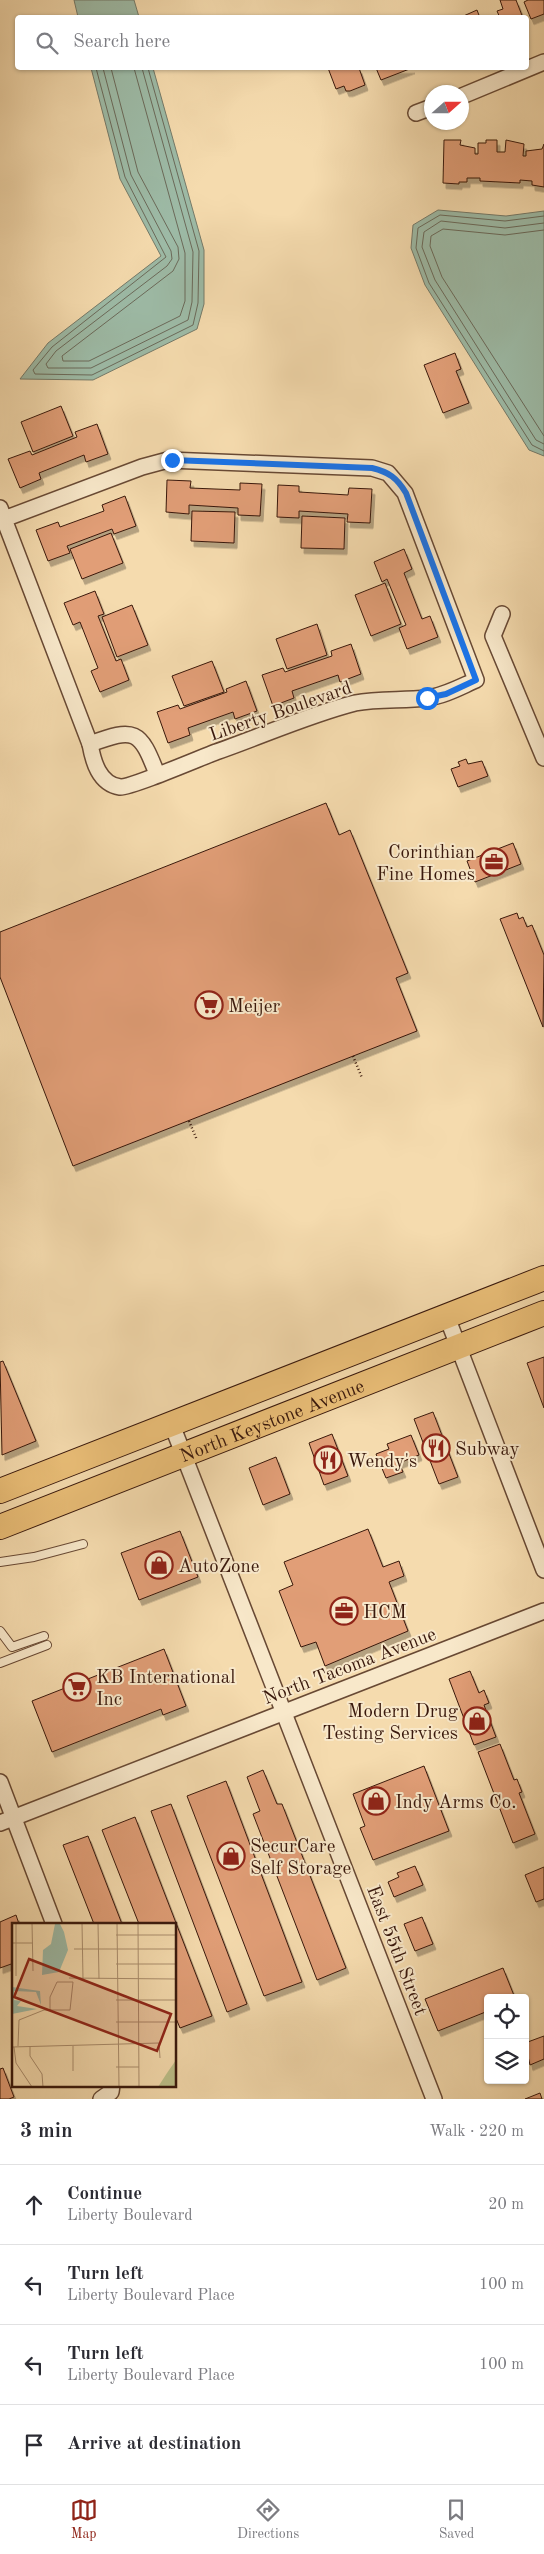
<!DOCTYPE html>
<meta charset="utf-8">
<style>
body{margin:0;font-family:"Old Standard TT",serif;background:#f7f7f7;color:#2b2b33}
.controls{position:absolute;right:15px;bottom:15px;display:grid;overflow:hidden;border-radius:5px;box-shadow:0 1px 4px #0004}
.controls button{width:45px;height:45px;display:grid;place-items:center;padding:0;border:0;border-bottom:1px solid #e1e1e2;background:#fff;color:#2b2b33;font:25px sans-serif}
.compass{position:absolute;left:424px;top:85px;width:45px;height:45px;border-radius:50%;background:#fff;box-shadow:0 1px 4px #0004;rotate:69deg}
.stop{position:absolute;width:15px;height:15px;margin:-11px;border:4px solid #1a73e8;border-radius:50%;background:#fff}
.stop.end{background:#1a73e8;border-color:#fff;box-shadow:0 1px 5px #0008}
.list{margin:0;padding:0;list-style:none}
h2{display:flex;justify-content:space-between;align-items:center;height:65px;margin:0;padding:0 20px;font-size:21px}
h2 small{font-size:16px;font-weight:400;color:#7c7c81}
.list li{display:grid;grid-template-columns:32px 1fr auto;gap:15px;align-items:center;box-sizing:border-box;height:80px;padding:0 20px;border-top:1px solid #e1e1e2}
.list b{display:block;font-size:19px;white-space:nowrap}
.list p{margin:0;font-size:16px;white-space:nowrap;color:#7c7c81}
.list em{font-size:16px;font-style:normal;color:#7c7c81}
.icon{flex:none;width:28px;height:28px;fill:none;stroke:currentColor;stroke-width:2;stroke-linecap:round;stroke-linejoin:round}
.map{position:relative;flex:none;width:544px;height:2099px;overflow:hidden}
.search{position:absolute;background:#fff;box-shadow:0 1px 4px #0004;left:15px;right:15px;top:15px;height:55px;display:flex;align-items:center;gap:12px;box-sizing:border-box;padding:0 18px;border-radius:5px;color:#7c7c81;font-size:19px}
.sheet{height:385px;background:#fff}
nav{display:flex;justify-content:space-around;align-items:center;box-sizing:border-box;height:70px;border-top:1px solid #e1e1e2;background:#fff;font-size:14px;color:#7c7c81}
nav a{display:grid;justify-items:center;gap:2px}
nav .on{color:#8f2418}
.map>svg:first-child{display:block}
.water{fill:#9dbba7;stroke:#757a69}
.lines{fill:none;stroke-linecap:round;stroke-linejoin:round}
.shore{stroke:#6b6a5a;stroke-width:1}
.building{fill:#e19e77;stroke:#39180c;filter:url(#shadow)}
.lane-casing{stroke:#684934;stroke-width:10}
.street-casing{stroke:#684934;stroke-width:18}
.primary-casing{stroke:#39180c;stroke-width:26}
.path{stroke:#39180c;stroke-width:2.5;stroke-dasharray:1 2.5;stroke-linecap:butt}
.lane{stroke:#f8e8ca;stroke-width:8}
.street{stroke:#f8e8ca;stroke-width:15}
.primary{stroke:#eabe77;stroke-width:24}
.route{stroke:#1a73e8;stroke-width:6}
.labels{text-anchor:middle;stroke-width:4;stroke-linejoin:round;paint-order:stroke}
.street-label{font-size:19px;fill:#39180c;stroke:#f8e8ca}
.poi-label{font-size:19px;fill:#39180c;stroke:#f8e8ca;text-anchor:start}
.inset-road{fill:none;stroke:#aa8d6d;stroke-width:1}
.view{fill:#8f2418;fill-opacity:0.15;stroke:#8f2418;stroke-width:2.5}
.inset-edge{fill:none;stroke:#39180c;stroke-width:2.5}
</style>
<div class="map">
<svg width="544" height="2099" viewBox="0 0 544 2099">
<defs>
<filter id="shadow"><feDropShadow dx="3" dy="5.5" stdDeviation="0" flood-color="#0004"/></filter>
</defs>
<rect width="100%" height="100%" fill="#f5dbae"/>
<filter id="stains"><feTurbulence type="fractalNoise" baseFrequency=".004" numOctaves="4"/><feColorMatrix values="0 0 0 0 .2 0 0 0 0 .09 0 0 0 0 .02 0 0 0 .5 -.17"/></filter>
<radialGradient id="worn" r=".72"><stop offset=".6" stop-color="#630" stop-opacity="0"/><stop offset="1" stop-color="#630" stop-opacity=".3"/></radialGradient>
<g class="water">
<path d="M74,0H134L139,17H78Z"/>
<path d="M91,68H153L204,250V304L197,329L93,380L20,379L48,343L161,256L120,179Z"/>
<path d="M438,210L506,216L544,211V456L529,450L425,285L411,248L413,225Z"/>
</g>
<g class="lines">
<g class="shore">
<path d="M96,68L125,177L166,257L52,347L33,370L35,374L92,375L193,325L198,303L199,251L148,68"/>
<path d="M103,68L131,175L171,251L172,259L167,266L56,351L46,364L48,368H91L188,320L192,302L193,252L142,68"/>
<path d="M111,68L138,172L178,247L179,259L173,271L62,356L63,361H89L180,316L185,301V253L134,68"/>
<path d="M544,216L505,221L440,215L418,228L416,248L429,283L532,445L544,451"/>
<path d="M544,223L505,228L441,221L424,232L422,247L435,280L536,440L544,444"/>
<path d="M544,230L505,235L443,229L431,236L430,246L442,277L544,436"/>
</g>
</g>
<g class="building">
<path d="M500,0H516L523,18H500L497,11L503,9Z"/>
<path d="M528,0H544V14L531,19L524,2Z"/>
<path d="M477,10L480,18H459Z"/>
<path d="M328,68H359L365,85L350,91H346L344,86L336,89Z"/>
<path d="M376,68H412L381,80Z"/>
<path d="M444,140H461L460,145L475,148V154H478V143H486V140H497V152H505L506,140L524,144L523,156H526V151L542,149L544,144V187L532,185V181L520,180V183L480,181V178H467V182H459V184L443,183Z"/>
<path d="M455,353L461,369L456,371L469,403L443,413L424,365Z"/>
<path d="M61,406L73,436L33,452L21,422Z"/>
<path d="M97,424L108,454L86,462L84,455L39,473L41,479L20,488L8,459L30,451L32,455L77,437L75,432Z"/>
<path d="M167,480L191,481L190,488L240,490V483L262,484L260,516L238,515V508L189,505V514L166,512Z"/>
<path d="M278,485L299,486V492L348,495L349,488L372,489L370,523L347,522L348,514L299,511V518L277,517Z"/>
<path d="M125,496L136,526L114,534L112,529L67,546L70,553L48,561L36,530L58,522L60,527L104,511L102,505Z"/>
<path d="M192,511L235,512L234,543L191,541Z"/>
<path d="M302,516L345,518L344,549L301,548Z"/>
<path d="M111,533L123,563L82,579L70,549Z"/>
<path d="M404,549L412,569L404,573L422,619L430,616L438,637L407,649L399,628L406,625L387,579L382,582L374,562Z"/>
<path d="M385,583L401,624L371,636L355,595Z"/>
<path d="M95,591L104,614L98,616L116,661L121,659L129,680L100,692L91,671L98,668L80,622L73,625L64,603Z"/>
<path d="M132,605L148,645L117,657L102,617Z"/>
<path d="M317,624L327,655L287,669L276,639Z"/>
<path d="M351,644L361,674L340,682L338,675L292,691L294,698L273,706L262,675L283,668L285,672L332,656L331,651Z"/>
<path d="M212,661L224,692L184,706L172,676Z"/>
<path d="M246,681L257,711L235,719L233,712L188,728L190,735L168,743L157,712L178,705L180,709L227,692L226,689Z"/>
<path d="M466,759L468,764L482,761L488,776L458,787L451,769L460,766L458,762Z"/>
<path d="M326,803L339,835L350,830L408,973L396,978L417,1031L73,1166L0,977V932Z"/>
<path d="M513,843L521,864L475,882L467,861Z"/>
<path d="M517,913L519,919L523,917L527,927L532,925L544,955L543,1027L500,919Z"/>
<path d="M544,1357V1408L527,1363Z"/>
<path d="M3,1361L36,1441L2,1455L0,1362Z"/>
<path d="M433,1412L458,1477L439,1484L414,1419Z"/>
<path d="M332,1434L348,1476L324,1485L309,1443Z"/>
<path d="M411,1435L419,1455L399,1463L403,1472L386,1478L376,1454L389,1449L387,1444Z"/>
<path d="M276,1457L290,1494L263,1505L249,1468Z"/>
<path d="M368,1529L383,1567L399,1561L404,1576L389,1582L408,1631L325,1666L316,1642L301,1647L279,1591L293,1585L284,1562Z"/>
<path d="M180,1531L198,1577L139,1600L121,1553Z"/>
<path d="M164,1649L186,1706L163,1715L161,1709L52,1752L32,1701Z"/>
<path d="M470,1671L479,1693L484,1690L489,1703L484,1705L496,1737L474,1745L449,1679Z"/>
<path d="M500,1744L514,1780L517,1779L522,1792L519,1793L535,1834L513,1843L478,1752Z"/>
<path d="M424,1766L449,1831L373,1860L360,1828L365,1826L353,1794Z"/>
<path d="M263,1770L277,1804H282L346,1968L317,1980L253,1814L260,1811L247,1777Z"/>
<path d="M226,1781L302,1982L264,1996L187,1796Z"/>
<path d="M171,1804L247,2004L227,2012L151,1811Z"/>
<path d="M135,1817L212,2016L180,2028L175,2016V1924H139L102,1830Z"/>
<path d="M88,1836L122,1924H94L63,1845Z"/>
<path d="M415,1866L423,1885L394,1897L388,1882L399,1877L397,1873Z"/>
<path d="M544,1867V1899L536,1902L525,1875Z"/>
<path d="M16,1915L19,1924H14V1963L0,1968V1922Z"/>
<path d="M422,1917L433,1944L415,1951L404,1924Z"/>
<path d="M503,1968L515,1998H488V2011L438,2031L425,1999Z"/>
<path d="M544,2036V2059L530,2065L525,2043Z"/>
<path d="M3,2068L14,2097L9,2099H0V2069Z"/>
<path d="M540,2093L542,2099H525Z"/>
</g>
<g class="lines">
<g class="lane-casing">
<g id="lane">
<path d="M0,1562L34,1557L83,1544"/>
<path d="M0,1631L12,1647L44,1636"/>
<path d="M0,1663L47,1645"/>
</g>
</g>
<g class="street-casing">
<g id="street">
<path d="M462,96L544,62"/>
<path d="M416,113L432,107"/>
<path d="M0,508L4,519L90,744C93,761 99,784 120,787C130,788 200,758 216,752C262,736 308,715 355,703C379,698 403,701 427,698C444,696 460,687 476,680L405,493L388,473L372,468L168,460L142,467L4,519"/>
<path d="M502,614L493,636L544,758"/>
<path d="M90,744C135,727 140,730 157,774"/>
<path d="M447,1317L544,1570"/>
<path d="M172,1425L434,2099"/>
<path d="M0,1782L54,1924"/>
<path d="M0,1823L544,1611"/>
<path d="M101,2099L111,2092L112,2085"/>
</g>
</g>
<g class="primary-casing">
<g id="primary">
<path d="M0,1491L544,1278"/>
<path id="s1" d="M0,1527L544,1313"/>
</g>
</g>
<g class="path">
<path d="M353,1056L362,1078"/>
<path d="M189,1121L197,1140"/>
</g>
<use href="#lane" class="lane"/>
<use href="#street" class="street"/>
<use href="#primary" class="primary"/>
</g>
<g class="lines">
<path class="route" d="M172,460L372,468C389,472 397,478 406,493L476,680L446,694L427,698"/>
</g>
<defs>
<g id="office-ring" transform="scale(1.4375)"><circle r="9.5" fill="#f8e8ca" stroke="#8f2418" stroke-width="1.5"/><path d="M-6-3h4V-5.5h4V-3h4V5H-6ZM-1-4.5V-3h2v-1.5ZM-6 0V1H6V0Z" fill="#8f2418"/></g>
<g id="supermarket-ring" transform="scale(1.4375)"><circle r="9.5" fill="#f8e8ca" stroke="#8f2418" stroke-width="1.5"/><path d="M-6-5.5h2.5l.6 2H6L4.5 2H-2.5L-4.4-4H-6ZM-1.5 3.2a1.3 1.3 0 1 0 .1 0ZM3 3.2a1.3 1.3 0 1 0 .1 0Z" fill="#8f2418"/></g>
<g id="restaurant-ring" transform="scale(1.4375)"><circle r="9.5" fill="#f8e8ca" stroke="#8f2418" stroke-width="1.5"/><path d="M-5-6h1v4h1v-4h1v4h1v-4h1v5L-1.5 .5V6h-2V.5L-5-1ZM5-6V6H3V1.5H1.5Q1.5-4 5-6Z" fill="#8f2418"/></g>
<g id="shop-ring" transform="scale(1.4375)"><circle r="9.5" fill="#f8e8ca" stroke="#8f2418" stroke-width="1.5"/><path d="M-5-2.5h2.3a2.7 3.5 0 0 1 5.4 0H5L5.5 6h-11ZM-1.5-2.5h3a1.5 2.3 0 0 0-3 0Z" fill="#8f2418"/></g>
</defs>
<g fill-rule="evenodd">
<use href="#office-ring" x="494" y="862"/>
<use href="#supermarket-ring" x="209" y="1005"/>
<use href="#restaurant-ring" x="436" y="1448"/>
<use href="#restaurant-ring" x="328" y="1460"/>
<use href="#shop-ring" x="159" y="1565"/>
<use href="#office-ring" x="344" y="1611"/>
<use href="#supermarket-ring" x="77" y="1687"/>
<use href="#shop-ring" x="477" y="1721"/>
<use href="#shop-ring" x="376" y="1801"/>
<use href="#shop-ring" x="231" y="1856"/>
</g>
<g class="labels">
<g class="street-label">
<text transform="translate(280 710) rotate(-19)" y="7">Liberty Boulevard</text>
<text dy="7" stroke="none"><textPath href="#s1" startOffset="292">North Keystone Avenue</textPath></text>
<text transform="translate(349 1665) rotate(-21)" y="7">North Tacoma Avenue</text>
<text transform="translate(398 1950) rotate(69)" y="7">East 55th Street</text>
</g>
<g class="poi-label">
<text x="475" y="858" text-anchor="end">Corinthian<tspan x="475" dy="22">Fine Homes</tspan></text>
<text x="228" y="1012">Meijer</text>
<text x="455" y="1455">Subway</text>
<text x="347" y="1467">Wendy's</text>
<text x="178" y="1572">AutoZone</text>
<text x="363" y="1618">HCM</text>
<text x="96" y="1683">KB International<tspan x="96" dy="22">Inc</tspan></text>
<text x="458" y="1717" text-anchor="end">Modern Drug<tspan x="458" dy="22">Testing Services</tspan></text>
<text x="395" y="1808">Indy Arms Co.</text>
<text x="250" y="1852">SecurCare<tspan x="250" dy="22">Self Storage</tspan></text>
</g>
</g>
<g transform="translate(12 1923)">
<rect width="164" height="164" fill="#f5dbae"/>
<path d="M164,137V164H146L155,150Z" fill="#bcc08a"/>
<path d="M43,1H48L52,9L56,27L47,49L30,52L31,27L39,21ZM0,64L28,68L29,82L24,69L2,68V77L9,78L5,83L25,86L0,91Z" fill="#9dbba7"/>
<path class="inset-road" d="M4,0V53M20,0L21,48M70,0L71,56M86,0L87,56M105,0L107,164M126,0L127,164M104,12H164M0,20H21M62,26H164M104,41H164M57,55L164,56M104,77H164M104,99H164M6,123L7,97L32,87H58L61,59H45L38,74V87M18,123V133L30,151L31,164M61,123V148M0,124L147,120L148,135M2,124L4,140L20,164M104,144H127"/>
<path class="view" d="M17,36L159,91L145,128L2,74Z"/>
<rect width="164" height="164" class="inset-edge"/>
</g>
<rect width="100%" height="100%" filter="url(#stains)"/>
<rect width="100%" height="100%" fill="url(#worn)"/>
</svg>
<div class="controls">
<button><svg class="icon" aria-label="locate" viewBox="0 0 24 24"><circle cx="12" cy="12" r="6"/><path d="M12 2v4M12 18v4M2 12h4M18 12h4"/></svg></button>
<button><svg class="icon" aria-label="layers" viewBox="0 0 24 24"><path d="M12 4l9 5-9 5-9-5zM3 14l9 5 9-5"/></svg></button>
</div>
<svg class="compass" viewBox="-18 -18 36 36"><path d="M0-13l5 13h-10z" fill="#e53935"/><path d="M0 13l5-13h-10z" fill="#7c7c81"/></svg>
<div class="stop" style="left:427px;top:698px"></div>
<div class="stop end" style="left:172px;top:460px"></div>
<div class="search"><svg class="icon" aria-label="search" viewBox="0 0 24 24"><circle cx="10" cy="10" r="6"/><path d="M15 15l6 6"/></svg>Search here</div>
</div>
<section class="sheet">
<h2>3 min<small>Walk · 220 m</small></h2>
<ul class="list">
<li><svg class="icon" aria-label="ahead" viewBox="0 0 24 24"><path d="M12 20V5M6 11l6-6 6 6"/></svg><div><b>Continue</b><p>Liberty Boulevard</p></div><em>20 m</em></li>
<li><svg class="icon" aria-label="left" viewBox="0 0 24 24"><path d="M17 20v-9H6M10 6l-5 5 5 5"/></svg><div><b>Turn left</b><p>Liberty Boulevard Place</p></div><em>100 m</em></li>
<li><svg class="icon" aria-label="left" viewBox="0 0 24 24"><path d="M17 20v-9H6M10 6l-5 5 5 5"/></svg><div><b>Turn left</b><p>Liberty Boulevard Place</p></div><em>100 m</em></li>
<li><svg class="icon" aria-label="arrive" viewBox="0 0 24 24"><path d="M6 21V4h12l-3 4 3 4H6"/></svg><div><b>Arrive at destination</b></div></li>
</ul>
</section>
<nav>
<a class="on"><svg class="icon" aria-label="map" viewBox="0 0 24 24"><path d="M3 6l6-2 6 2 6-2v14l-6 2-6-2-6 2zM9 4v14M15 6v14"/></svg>Map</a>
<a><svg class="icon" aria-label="directions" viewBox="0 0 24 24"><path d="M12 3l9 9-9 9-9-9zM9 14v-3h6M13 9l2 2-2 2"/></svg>Directions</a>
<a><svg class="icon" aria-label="saved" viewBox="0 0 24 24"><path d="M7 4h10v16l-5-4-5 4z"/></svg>Saved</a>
</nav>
